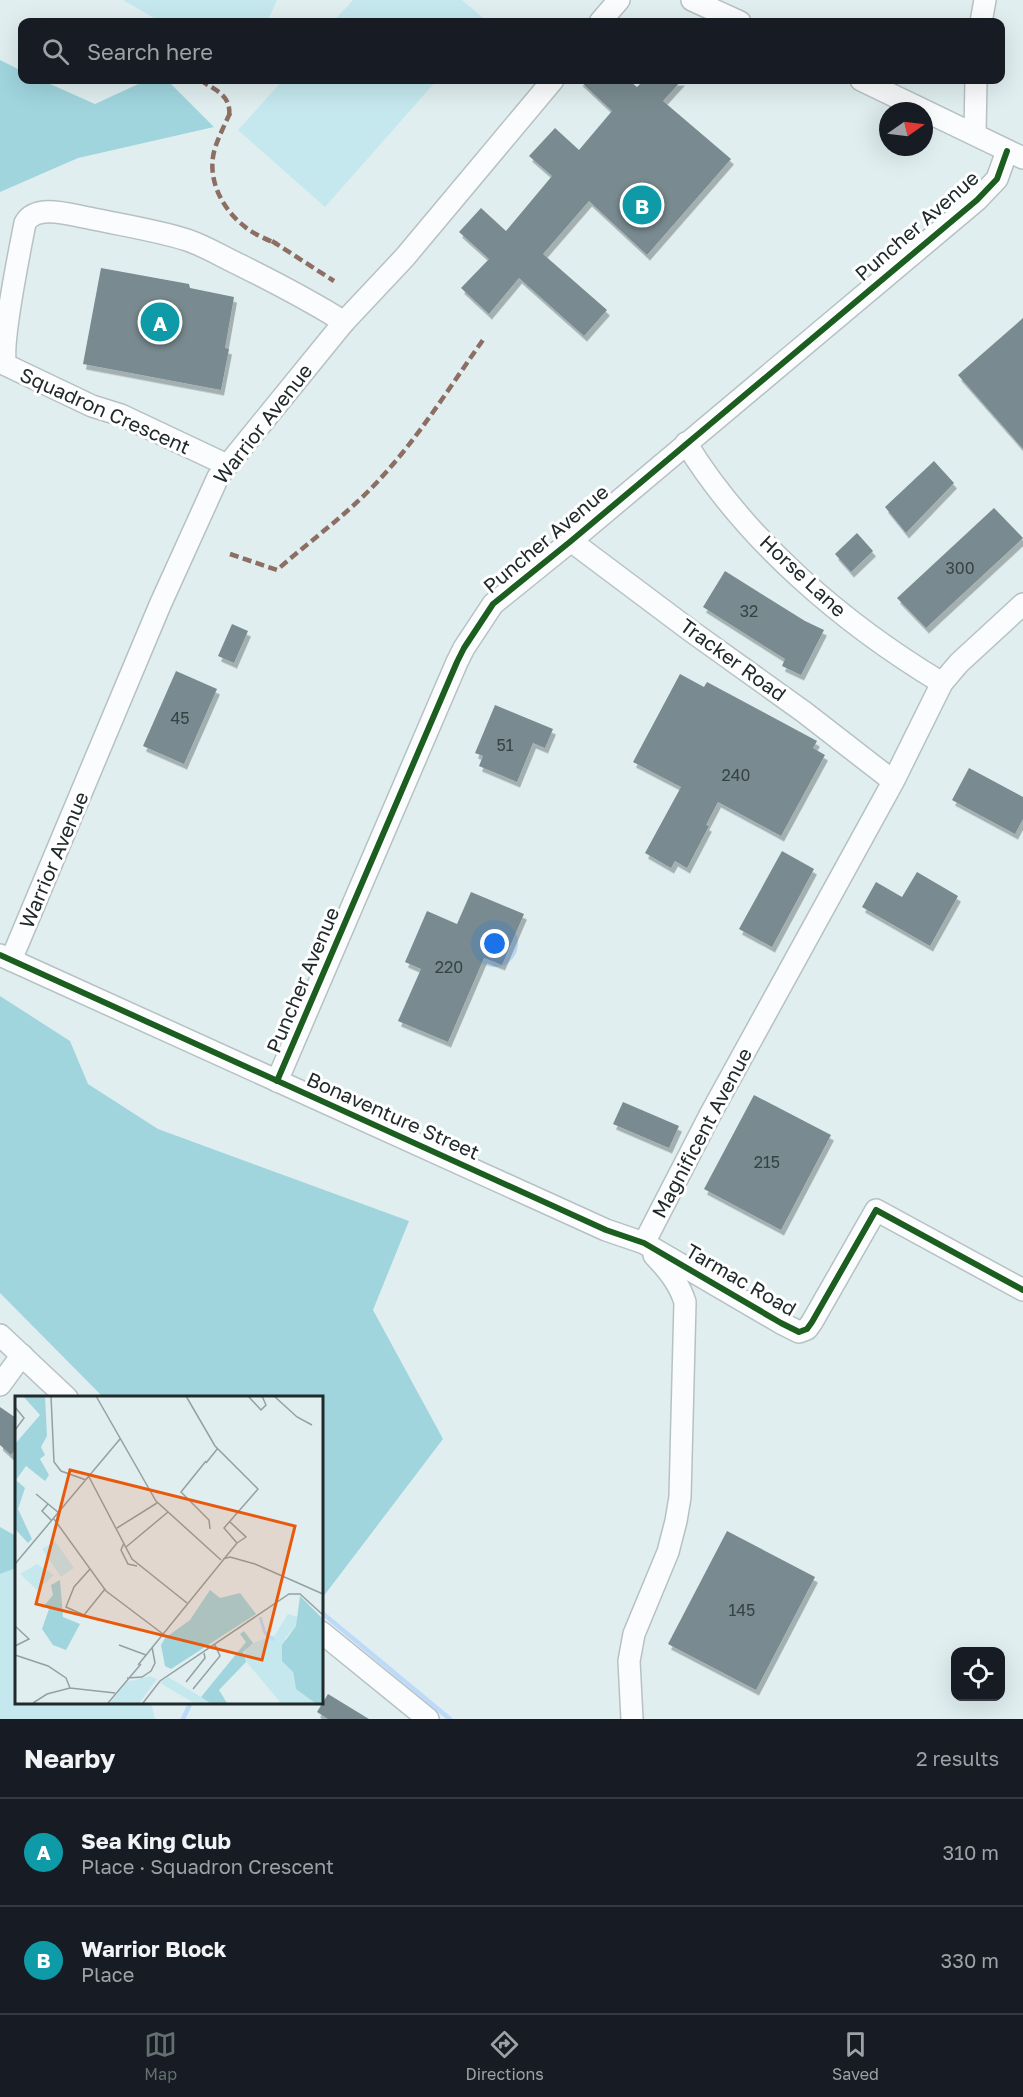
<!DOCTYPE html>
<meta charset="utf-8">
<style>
body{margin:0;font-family:"Golos Text",sans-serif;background:#20242c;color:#f1f3f6}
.controls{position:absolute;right:18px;bottom:18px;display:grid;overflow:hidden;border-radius:12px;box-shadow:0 6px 24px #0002}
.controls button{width:54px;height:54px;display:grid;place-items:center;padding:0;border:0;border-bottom:2px solid #363941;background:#171b24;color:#f1f3f6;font:30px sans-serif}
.compass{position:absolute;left:879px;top:102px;width:54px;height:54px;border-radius:50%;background:#171b24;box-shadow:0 6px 24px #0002;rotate:76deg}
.you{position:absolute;left:495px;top:944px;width:21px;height:21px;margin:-15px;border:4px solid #fff;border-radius:50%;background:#1a73e8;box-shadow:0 0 0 9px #1a73e833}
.badge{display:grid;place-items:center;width:39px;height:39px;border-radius:50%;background:#646f70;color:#fff;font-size:20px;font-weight:700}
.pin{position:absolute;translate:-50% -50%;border:3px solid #fff;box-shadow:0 2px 6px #0006}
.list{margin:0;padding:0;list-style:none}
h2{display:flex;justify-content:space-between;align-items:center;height:78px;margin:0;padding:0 24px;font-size:26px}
h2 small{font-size:20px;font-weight:400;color:#9ea1a6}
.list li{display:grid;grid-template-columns:39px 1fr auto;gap:18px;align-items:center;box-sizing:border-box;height:108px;padding:0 24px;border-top:2px solid #363941}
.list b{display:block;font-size:22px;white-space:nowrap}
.list p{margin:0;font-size:20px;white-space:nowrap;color:#9ea1a6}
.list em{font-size:20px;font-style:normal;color:#9ea1a6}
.icon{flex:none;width:33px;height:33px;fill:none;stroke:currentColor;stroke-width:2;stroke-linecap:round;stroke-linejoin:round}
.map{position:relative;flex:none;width:1023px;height:1719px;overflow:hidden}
.search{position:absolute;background:#171b24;box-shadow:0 6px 24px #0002;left:18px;right:18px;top:18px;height:66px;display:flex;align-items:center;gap:15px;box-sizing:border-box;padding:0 21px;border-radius:12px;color:#9ea1a6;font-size:22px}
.sheet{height:294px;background:#171b24}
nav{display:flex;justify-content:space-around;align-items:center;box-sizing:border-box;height:84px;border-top:2px solid #363941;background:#171b24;font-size:16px;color:#9ea1a6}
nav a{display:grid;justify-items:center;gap:3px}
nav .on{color:#646f70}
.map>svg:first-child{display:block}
.green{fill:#c4e8ee}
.forest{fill:#a0d5de}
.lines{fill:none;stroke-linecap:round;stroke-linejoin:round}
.stream{stroke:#bddbf8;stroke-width:4.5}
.building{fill:#798b90;filter:url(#shadow)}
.minor-casing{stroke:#b7c1c3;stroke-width:24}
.minor{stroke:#fafcfd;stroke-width:21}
.quiet{stroke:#8d6e63;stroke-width:4.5;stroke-dasharray:9 4.5;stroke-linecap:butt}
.cycleway-casing{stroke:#fff;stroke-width:10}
.cycleway{stroke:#1b5e20;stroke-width:6}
.labels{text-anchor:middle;stroke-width:6;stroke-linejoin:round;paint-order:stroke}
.number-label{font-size:16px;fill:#374244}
.street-label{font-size:20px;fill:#212a2b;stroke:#fff}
.inset-river{fill:none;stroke:#bddbf8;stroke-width:3}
.inset-road{fill:none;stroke:#94a0a1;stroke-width:1.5}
.view{fill:#e8590c;fill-opacity:0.15;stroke:#e8590c;stroke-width:3}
.inset-edge{fill:none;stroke:#212a2b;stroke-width:3}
</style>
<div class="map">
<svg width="1023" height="1719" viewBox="0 0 1023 1719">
<defs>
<filter id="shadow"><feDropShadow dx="3" dy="5.5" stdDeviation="0" flood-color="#0004"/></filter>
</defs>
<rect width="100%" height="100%" fill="#e0eef0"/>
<g class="green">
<path d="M123,0H277L267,22H161Z"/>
<path d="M353,0H462L488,22H333Z"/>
<path d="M283,80H437L325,207L238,130Z"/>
<path d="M16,1568V1702L151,1703L155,1719H0V1574Z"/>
</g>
<g class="forest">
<path d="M0,60L22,71V80H41L95,104L147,80H167L214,127L78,158L0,192Z"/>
<path d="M0,996L70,1041L88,1084L158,1129L409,1221L373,1310L443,1439L323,1597L321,1595V1398H104L0,1293Z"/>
<path d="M0,1527L16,1536V1568L0,1574Z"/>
</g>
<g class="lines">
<g class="stream">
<path d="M321,1612L450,1719"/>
<path d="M183,1719L191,1702"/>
</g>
</g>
<g class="building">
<path d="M579,80H628L637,87L644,80H682L663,101L731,159L647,255L589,201L543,254L607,310L584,336L519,278L489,314L461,288L489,259L459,232L481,208L506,231L552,176L529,156L555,128L579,150L612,111Z"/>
<path d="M101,268L189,284L190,288L234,297L225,348L229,349L221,390L83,364Z"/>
<path d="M1023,318V449L958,375Z"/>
<path d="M934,461L954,483L906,533L885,507Z"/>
<path d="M994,508L1023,538L926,628L897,598Z"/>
<path d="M857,533L873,551L851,572L835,554Z"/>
<path d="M725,571L805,621L824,630L801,675L782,666L785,659L703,607Z"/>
<path d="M232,624L248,631L234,663L218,656Z"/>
<path d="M176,671L217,689L184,764L143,746Z"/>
<path d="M680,674L704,687L707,682L817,741L813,748L825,755L781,836L718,802L706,825L709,826L687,868L675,861L671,868L645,853L681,787L633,762Z"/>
<path d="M495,705L553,729L545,748L533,743L517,782L479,766L483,756L475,753Z"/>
<path d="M969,768L1023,797V819L1015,834L952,800Z"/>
<path d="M782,851L814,869L772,947L739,929Z"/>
<path d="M917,872L958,896L930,946L862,907L876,882L902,897Z"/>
<path d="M471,892L524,914L502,965L484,958L448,1042L398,1021L421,969L405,962L427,911L457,924Z"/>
<path d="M754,1095L831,1135L781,1230L704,1189Z"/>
<path d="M623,1102L679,1126L669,1148L613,1124Z"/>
<path d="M0,1407L16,1418V1449L11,1455L0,1445Z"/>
<path d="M727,1531L815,1577L756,1690L668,1644Z"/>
<path d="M328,1694L369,1719H328L317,1712Z"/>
</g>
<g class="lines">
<g class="minor-casing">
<g id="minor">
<path d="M692,0L740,22"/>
<path d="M600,22L619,0"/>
<path d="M981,22L985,0"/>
<path d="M861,80L1023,158"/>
<path d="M975,133L976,80"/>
<path d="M686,443C747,542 844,624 942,683"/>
<path d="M227,465L121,415L92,406L6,365C0,346 20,249 25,223C36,203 71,215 89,218C121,225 155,230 187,240C205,246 223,257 240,265C276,283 311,301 344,322"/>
<path d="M571,541L691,631L804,712L893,781"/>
<path d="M0,955L606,1230L644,1243L781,1323L799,1332L807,1329L812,1322L876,1210L1023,1290"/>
<path d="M11,960L160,605L218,477L344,322L405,257L553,80"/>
<path d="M277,1081L457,662L464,648L493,604L571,541L977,200L997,179L1007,151"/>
<path d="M644,1243L711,1113L893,782L942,683L959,663L1023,604"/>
<path d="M0,1335L67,1398"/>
<path d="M0,1385L22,1355"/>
<path d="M321,1632L428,1719"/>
<path d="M632,1719L629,1661L634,1634L668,1552L676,1521L680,1497L685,1302C679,1283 668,1270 654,1255"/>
</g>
</g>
<use href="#minor" class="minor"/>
<g class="quiet">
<path d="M200,80C218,92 232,95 229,119"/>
<path d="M230,113C225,124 219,136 215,148C206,177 221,208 244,226C253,234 266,239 277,244"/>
<path d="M272,241L334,281"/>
<path d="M230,554L277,570C311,540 348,514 379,480C419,437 451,385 485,337"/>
</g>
<g class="cycleway-casing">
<g id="cycleway">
<path d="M0,955L606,1230L644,1243L781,1323L799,1332L807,1329L812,1322L876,1210L1023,1290"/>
<path d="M277,1081L457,662L464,648L493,604L571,541L977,200L997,179L1007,151"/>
</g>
</g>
<use href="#cycleway" class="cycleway"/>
</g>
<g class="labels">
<g class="number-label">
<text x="960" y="574">300</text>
<text x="749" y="617">32</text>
<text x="180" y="724">45</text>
<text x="505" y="751">51</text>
<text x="736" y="781">240</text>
<text x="449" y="973">220</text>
<text x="767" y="1168">215</text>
<text x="742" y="1616">145</text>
</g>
<g class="street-label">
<text transform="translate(917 226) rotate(-41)" y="7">Puncher Avenue</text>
<text transform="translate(105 411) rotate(24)" y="7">Squadron Crescent</text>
<text transform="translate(263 424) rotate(-52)" y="7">Warrior Avenue</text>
<text transform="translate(546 539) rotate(-40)" y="7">Puncher Avenue</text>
<text transform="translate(803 576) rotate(43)" y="7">Horse Lane</text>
<text transform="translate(733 660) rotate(36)" y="7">Tracker Road</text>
<text transform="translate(54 860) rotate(-67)" y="7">Warrior Avenue</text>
<text transform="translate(303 980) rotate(-67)" y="7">Puncher Avenue</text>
<text transform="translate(393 1116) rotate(24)" y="7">Bonaventure Street</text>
<text transform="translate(702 1133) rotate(-62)" y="7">Magnificent Avenue</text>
<text transform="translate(741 1280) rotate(30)" y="7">Tarmac Road</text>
</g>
</g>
<g transform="translate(15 1396)">
<rect width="308" height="308" fill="#e0eef0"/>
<path d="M40,145L59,172L46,181L27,153ZM22,168L39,179L22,194L5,178ZM273,218L283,221L281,230L270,242L281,293L300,307H266L228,262L233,249L260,239ZM135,280L142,283L124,307H95L112,286ZM153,281L186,301L195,307H179L145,287Z" fill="#c4e8ee"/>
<path d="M8,0H30L32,40L26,51L30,59L25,63L34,79L30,85L11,70L1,84L10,92L3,113L17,143L13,147L0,133V48L25,19ZM45,184L48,221L65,228L51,254L38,249L27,233L34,213L29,210L38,199L36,189ZM195,194L205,202L225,197L241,218L156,273L150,270L146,249L150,242L175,224ZM285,200L307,222V307H300L281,293L278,276L267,265V249L281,230ZM229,235L238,247L228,256L231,266L204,294L212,307H195L186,301L231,246L225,238Z" fill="#a0d5de"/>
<path class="inset-river" d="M245,221L250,237L259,244"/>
<path class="inset-road" d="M36,0L39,66L46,75L71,84M81,0L141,105L206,164M233,0L246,14L251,9L247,0M259,0L282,21L297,29M0,11L9,22L0,34M191,65L166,96L194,124L195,133M191,67L203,52M74,81L117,163L172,207M21,98L44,117M33,108L27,115L37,125M39,123L91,195L148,238M215,126L231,141L222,147M102,132L142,107M109,147L106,154L113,168L122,170M111,151L153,116M208,163L215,161L240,168L308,198M0,168L105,43M75,173L59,191L51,211L69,219L90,193M0,230L14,243L0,250M104,249L131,259M0,259L33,270L51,282L55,292M123,269L222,147L209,132L243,93L200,50L171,0M112,282L127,281L136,275L140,267L137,251M171,286L190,262L189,257M178,293L205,260L200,249M18,307L32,298L55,292L100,297M93,307L126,268M128,307L145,285L274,198H285L308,219"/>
<path class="view" d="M55,74L280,130L247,264L21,208Z"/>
<rect width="308" height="308" class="inset-edge"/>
</g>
</svg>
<div class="controls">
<button><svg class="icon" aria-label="locate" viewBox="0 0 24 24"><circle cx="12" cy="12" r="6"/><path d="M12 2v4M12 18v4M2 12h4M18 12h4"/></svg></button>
</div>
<svg class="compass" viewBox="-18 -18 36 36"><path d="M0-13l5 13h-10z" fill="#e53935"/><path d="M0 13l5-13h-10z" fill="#9ea1a6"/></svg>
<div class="you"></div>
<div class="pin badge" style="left:160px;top:322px;background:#0f9aa8">A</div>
<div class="pin badge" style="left:642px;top:205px;background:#0f9aa8">B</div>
<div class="search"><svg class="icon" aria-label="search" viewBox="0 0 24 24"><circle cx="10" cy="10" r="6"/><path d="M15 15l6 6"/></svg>Search here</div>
</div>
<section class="sheet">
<h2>Nearby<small>2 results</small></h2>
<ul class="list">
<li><span class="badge" style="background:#0f9aa8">A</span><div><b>Sea King Club</b><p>Place · Squadron Crescent</p></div><em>310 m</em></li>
<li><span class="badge" style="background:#0f9aa8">B</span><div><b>Warrior Block</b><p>Place</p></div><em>330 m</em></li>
</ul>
</section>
<nav>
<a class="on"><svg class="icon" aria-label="map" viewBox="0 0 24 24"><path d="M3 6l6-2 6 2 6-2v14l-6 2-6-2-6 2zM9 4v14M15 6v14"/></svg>Map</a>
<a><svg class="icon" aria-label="directions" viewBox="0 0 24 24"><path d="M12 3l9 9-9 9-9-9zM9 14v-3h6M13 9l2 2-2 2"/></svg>Directions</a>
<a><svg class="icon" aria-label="saved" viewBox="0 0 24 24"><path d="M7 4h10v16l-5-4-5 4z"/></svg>Saved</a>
</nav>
